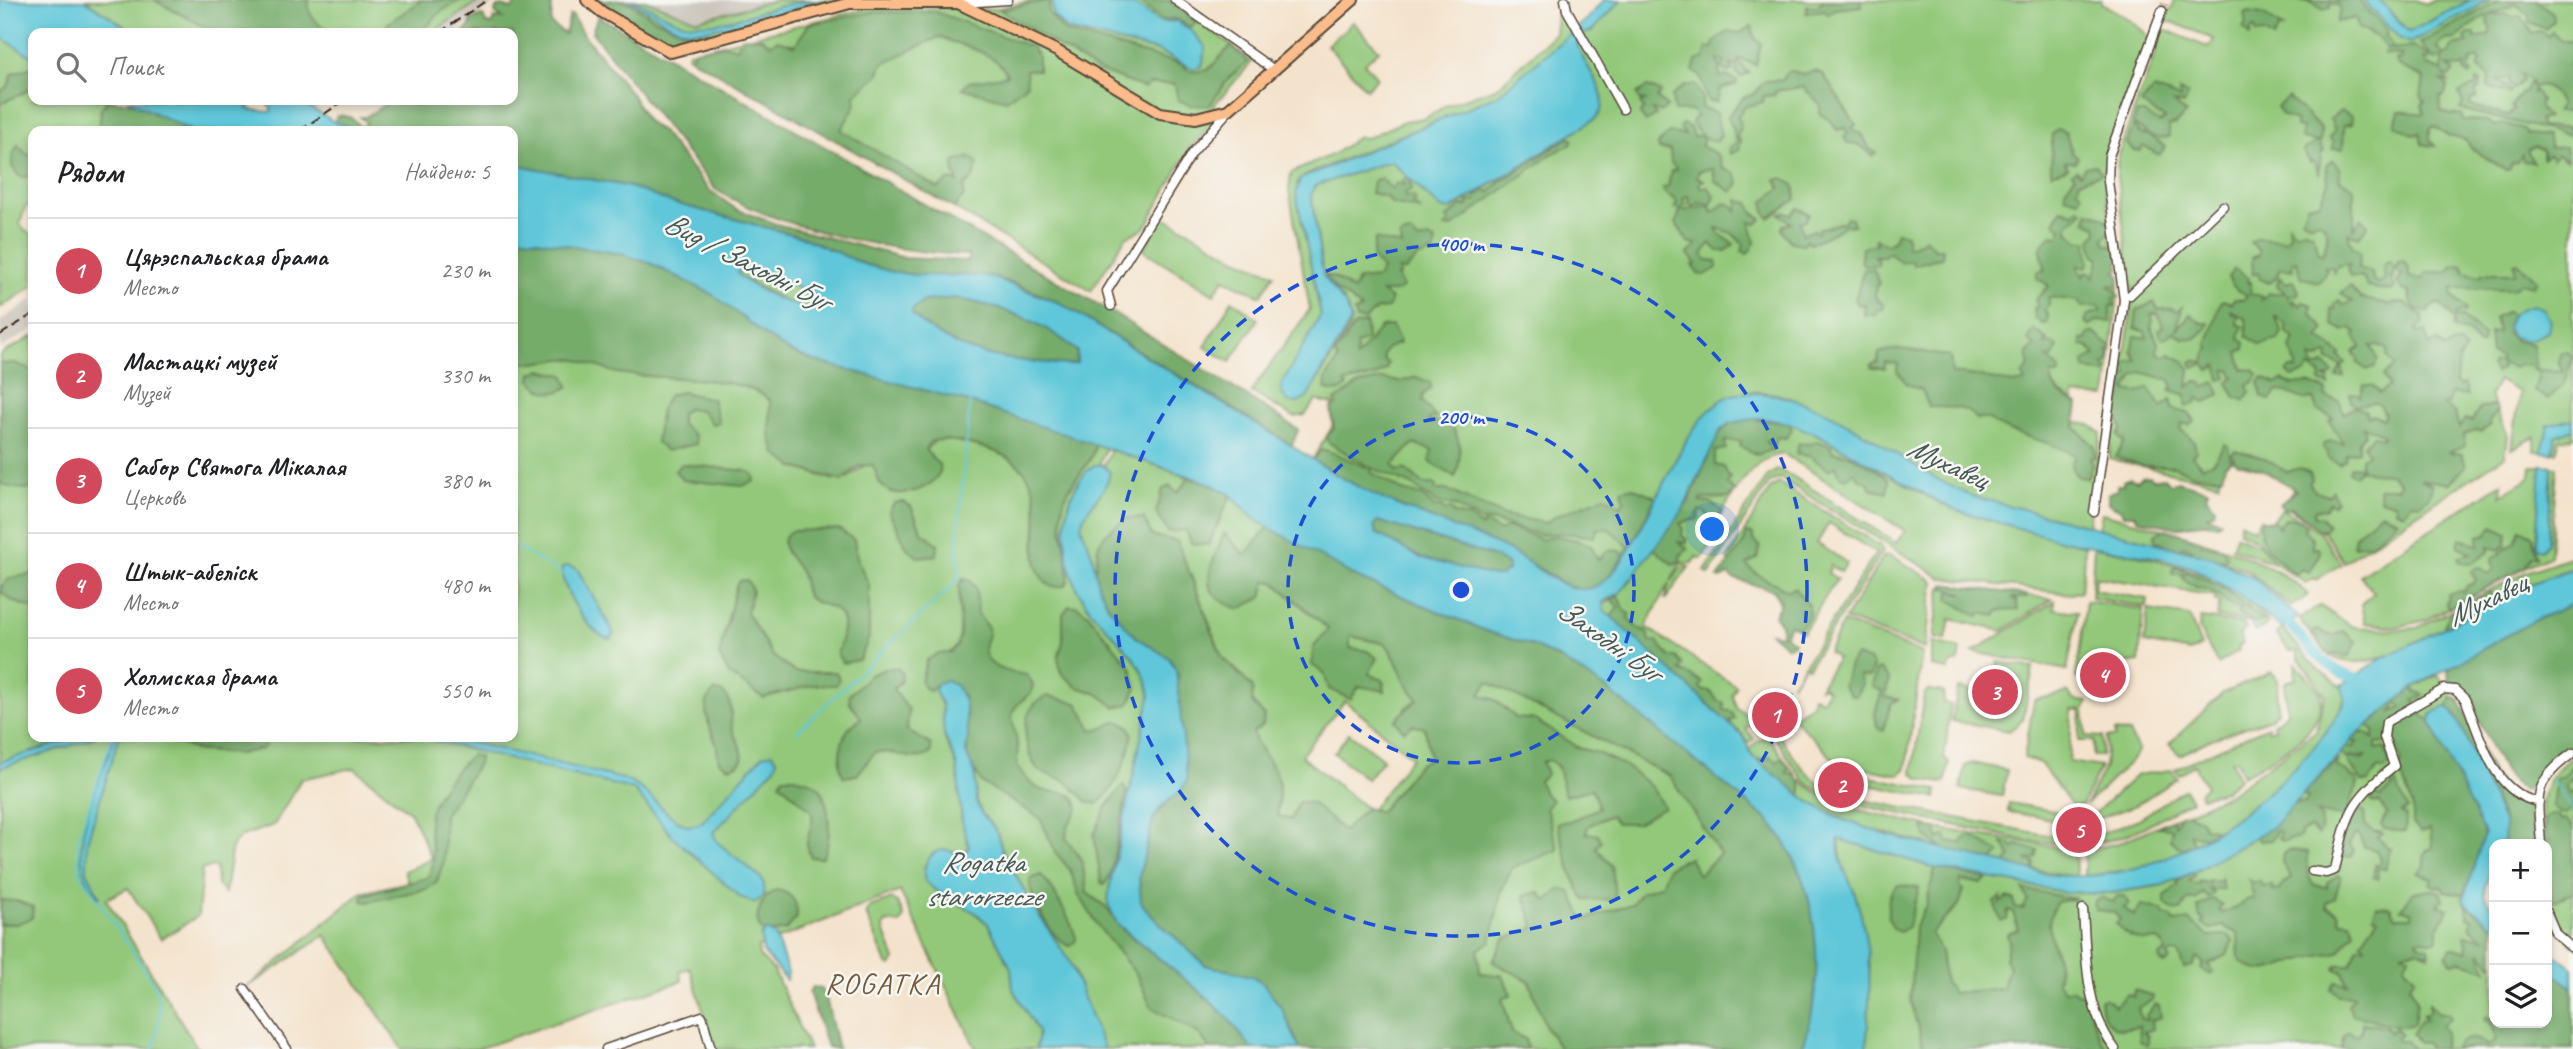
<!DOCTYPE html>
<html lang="ru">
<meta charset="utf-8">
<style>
body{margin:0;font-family:Caveat,sans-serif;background:#f2f2f2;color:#202124}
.controls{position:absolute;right:21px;bottom:21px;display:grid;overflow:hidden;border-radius:14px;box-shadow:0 4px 10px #0003}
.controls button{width:63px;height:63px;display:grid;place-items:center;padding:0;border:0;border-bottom:2px solid #e0e0e0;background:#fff;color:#202124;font:35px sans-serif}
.you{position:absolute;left:1713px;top:530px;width:24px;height:24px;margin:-18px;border:5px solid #fff;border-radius:50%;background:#1a73e8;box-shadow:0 0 0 10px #1a73e833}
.badge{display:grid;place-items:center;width:46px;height:46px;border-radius:50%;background:#d1495b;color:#fff;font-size:23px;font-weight:700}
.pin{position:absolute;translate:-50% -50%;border:4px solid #fff;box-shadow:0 2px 7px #0006}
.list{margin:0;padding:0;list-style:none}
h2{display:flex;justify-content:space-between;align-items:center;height:91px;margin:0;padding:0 28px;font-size:30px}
h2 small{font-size:23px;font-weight:400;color:#757577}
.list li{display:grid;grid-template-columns:46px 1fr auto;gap:21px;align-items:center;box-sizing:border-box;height:105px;padding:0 28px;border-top:2px solid #e0e0e0}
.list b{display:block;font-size:26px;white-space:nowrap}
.list p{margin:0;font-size:23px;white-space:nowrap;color:#757577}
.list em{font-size:23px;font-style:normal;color:#757577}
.icon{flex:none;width:38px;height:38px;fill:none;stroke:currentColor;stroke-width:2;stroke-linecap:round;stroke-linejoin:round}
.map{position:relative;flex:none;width:2573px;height:1049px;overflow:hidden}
.search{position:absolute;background:#fff;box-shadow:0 4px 10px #0003;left:28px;top:28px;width:490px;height:77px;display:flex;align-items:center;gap:18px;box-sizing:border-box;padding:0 24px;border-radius:14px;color:#757577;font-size:26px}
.panel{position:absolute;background:#fff;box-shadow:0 4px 10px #0003;left:28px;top:126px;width:490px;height:616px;border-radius:14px}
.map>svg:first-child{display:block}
.industrial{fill:#c9c3b8}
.green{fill:#93c87a;stroke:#67794c;stroke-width:2}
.forest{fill:#76ac6a;stroke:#586b44;stroke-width:2;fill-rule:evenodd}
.water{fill:#5ec7d9;stroke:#4c787c;stroke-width:2;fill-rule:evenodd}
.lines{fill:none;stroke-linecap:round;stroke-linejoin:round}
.stream{stroke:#5ec7d9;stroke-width:2}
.river{stroke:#5ec7d9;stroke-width:10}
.minor-tunnel{stroke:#cfbea9;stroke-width:8;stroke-dasharray:8 4;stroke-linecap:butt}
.minor-casing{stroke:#574638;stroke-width:11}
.major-casing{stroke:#574638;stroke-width:14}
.minor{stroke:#fff;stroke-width:8}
.major{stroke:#f9bc8a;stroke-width:10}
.rail{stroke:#3b2a1e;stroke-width:2;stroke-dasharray:10 5;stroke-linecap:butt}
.ring{fill:none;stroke:#1d4ed8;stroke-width:3.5;stroke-dasharray:12 9}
.labels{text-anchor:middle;stroke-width:5;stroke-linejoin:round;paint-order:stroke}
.water-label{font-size:30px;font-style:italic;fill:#465956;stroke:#f6f6f2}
.neighbourhood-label{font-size:30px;letter-spacing:2px;fill:#755a3c;stroke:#f6f6f2}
.centre{fill:#1d4ed8;stroke:#f6f6f2;stroke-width:3.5}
.ring-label{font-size:21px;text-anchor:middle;font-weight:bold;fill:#1d4ed8;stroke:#f6f6f2;stroke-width:5;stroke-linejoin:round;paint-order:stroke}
</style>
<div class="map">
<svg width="2573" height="1049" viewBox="0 0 2573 1049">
<rect width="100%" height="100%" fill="#f6f6f2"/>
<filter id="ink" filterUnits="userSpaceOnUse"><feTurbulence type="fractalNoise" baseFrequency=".0143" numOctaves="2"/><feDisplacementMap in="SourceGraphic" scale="14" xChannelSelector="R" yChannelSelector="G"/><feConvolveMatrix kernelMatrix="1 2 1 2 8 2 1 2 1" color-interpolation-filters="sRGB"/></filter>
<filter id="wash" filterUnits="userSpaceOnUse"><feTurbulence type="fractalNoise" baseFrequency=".00686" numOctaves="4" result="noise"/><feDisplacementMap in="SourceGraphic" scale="28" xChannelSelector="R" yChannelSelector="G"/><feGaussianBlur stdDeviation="1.57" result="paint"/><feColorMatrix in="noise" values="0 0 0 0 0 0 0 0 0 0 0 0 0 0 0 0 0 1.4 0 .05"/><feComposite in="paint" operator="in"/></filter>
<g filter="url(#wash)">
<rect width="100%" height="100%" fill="#f4e3cc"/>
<g class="industrial">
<path d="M470,0H499L455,33H420Z"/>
<path d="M645,0H776L697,20Z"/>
<path d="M33,299V329L0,349V321Z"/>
</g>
<g class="green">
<path d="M85,0H481L431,33H134Z"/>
<path d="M592,0H645L697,20L776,0H844L683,45L664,43Z"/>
<path d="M1035,0H1169L1253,61L1213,106L1221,116L1190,148L1145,228L1126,237L1091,291L954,208L688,56L689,52L873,7L994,9Z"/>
<path d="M1621,0H2102L2101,4C2113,8 2143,28 2149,38L2104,168L2118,293L2106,397L2074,395L2072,422L2090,425L2101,433L2088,526C2045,516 1999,509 1959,491C1902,465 1799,376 1737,394C1725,398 1715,407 1706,416L1613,573C1511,543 1403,518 1312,460L1332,427L1333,404L1316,400L1305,415L1294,417L1251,392L1310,309L1289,190L1291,173L1334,154L1358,137L1367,138L1404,121L1425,118L1447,105L1498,87L1555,33L1558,1L1574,31L1498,95L1306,175L1298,182L1296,193L1321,315L1281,387L1288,402L1307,398L1350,327L1344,302L1323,275L1311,195L1314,186L1391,161L1440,208L1453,209L1598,116C1614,91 1580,66 1577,42L1584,33L1592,32Z"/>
<path d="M2175,0H2415L2426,4L2434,0H2573V437L2559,440L2557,452L2535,451V437L2512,449L2520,392L2498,380L2490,396L2508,436L2505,456L2344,562L2324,532L2284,505L2294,487L2263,467L2227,458L2219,483L2109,459L2133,300L2117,176L2118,155L2164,29L2209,48L2214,39L2172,22L2164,23L2165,12L2172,9Z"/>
<path d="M1353,22L1379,50L1365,63L1377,78L1366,89L1327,45Z"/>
<path d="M0,37L33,57V100H109L105,103L99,131H33V201L25,208L20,223L24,230L33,235V286L0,308Z"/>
<path d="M1163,216L1237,259L1274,274L1261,296L1224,279L1214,294L1143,250Z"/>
<path d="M740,270L806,290L813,295L816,306L809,309L787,302L740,277L737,274Z"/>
<path d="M1232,300L1258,319L1230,362L1205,347Z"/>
<path d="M33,336V737H513V360C532,367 551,357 571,359C587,360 602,370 618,373C655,380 744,373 770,401V436L794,467L834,480L848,478L866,464L873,465L878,476L929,485L940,473L936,462L925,450L936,440C953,439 972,444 988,449C1074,477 1012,543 1047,584L1068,582C1071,554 1056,528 1064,500C1071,478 1092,466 1096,443L1107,446L1099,464L1104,465L1112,448L1189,478L1177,493L1187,530L1208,545L1231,495L1256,520L1269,527L1245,555L1225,534L1266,580L1274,582L1329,629L1324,673L1351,699L1359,686L1384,690L1369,674L1367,651L1350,648V636L1386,644C1401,664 1400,681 1418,699L1405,708L1412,725L1425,728L1430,758L1418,765L1380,812L1372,809L1412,757L1345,701L1301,756L1366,808L1344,831L1277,816C1278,804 1281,787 1277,776C1270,760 1257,749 1253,732L1263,725L1241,674L1222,657L1191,575L1098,549L1097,566L1130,632L1300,1049H1104L1081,995L1075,972L1034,908L1003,852L996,830L982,814L976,802L968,735L935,691L942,705L945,739L957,766L962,822L969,847L963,854L938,851L924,867L935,890L969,908L988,924L1011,968L1013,989L1038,1032L1036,1049H976L900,891L758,947L759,956L774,971L809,1049H715L690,968L680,971L682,981L477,1049H402L325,935L245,989L361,893L408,882L404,871L432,859L411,813L354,768L301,779L274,825L242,836L232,845L225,893L217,885L216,867L202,869L198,916L161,939L128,888L106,899L198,1049H0V355Z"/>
<path d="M1789,423L1818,435L1943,505L2085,546L2081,591L2071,594L1942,578L1780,478L1770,482L1709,574L1705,571L1768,476L1777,470L1792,476L1896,543L1905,531L1784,454C1750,456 1732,499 1715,524L1721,528L1701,559L1696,557L1692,563L1680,564L1671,581L1682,567H1689L1665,600L1669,583L1646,627L1736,686L1732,695L1737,709L1748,715L1765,713L1767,716L1745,728L1754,739L1747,743L1743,735L1605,612L1602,605L1615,598L1631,580L1718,434Z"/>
<path d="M2532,466L2557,467L2550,557L2533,563L2426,620L2396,627L2365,623L2361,604L2374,593L2360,575L2502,483L2501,495L2531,477Z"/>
<path d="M1779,483L1880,546L1883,551L1808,667L1804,665L1792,684L1876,553L1829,523L1817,543L1847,563L1841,572L1831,566L1828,573L1837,579L1803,632L1791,624L1772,587L1727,560L1771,488Z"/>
<path d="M2282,509L2320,532L2341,564L2316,580L2314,578L2306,583L2275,563L2232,548L2236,536L2260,545L2275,563L2257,540L2239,532L2240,522L2254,529L2260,519L2268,524Z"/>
<path d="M2102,513C2161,529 2266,552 2309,595L2291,606L2248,571L2210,555L2099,530Z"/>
<path d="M2094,547C2155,558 2228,571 2269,623L2256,632L2251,622L2217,617L2220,602L2215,601L2216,596L2096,577L2094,590L2148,599L2147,607L2091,598Z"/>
<path d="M1890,555L1934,581L1925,649L1845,619L1884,556Z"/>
<path d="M2573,556V568L2535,582L2398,652C2378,660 2347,669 2328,654C2317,645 2309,629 2299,619L2320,606L2353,627L2396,630L2417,628L2526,572Z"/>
<path d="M1945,584L2052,599L2002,631L1950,619L1946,640L1934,638L1941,588Z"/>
<path d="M2055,601L2054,609L2078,612L2067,670L1973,652Z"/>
<path d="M2086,601L2143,609L2139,662L2123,664V668L2100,662L2098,679L2076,678Z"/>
<path d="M2148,610L2189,616L2201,646L2190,652L2144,643Z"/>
<path d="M2201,618L2244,624L2246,629L2239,635L2243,643L2238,647L2239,650L2218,664L2199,629Z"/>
<path d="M1843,622L1922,653L1906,768L1900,775L1844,765L1833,759L1793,717L1812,704L1813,696L1822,700L1828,690L1823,686L1819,688L1837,658L1828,652Z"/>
<path d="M2283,629L2317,668L2344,688C2353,719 2271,793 2247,811C2221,830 2192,847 2163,860C2137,870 2111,872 2084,877L2085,850L2119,843L2230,794L2316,731L2325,695L2298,657V651H2290L2276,634Z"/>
<path d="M1932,643L1961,649L1959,661L1951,663L1948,670L1932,667Z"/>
<path d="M1998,662L2033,668L2023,720L2009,731L1952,721L1958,688L1971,690L1970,702L1982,704V708H2012L2019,692L2018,677L1997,668Z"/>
<path d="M2296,664L2321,693C2325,736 2273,756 2243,776L2236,760L2231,761L2239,779L2225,791L2201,797L2200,792L2206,786L2194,765L2179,774L2175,769L2268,726L2269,731L2275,729L2273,724L2287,713L2285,682L2295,679Z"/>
<path d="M2272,672L2278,680L2277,711L2271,718L2207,741L2180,755L2169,744L2223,693Z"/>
<path d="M2438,675L2453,697L2447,707L2433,714L2431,723L2479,820L2463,897L2465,904L2494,927V1023H2547V968L2573,988V1049H1866L1849,880L1843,872L1839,839L1935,868L2064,892L2104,894L2158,886L2194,872L2269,829L2359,733L2411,689Z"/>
<path d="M1488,681L1670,776L1720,854L1699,875L1641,892L1632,904L1584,920L1535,928L1504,939L1529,981L1546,1027L1560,1049H1527L1525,1039L1512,1033L1502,998L1510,994L1503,976L1479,973L1477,949L1491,941L1501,891L1512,868L1549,821L1538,781L1542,762L1550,759L1558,767L1566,796L1592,789L1599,808L1570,821L1558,823L1562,833L1595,847L1586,833L1588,826L1610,815L1595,752L1581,749L1535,720L1516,718L1495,700L1480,695Z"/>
<path d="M1928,690L1943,692L1944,702L1951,705L1944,758L1949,762L1946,780L1942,783L1920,779L1912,772L1924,695Z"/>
<path d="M2068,692L2074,700L2088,702L2084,709L2086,736L2103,737L2102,756H2093L2094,741H2079L2081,710H2072L2069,762L2101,767L2082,805L2072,806L2040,763L2024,758L2034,700Z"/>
<path d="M1773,727C1792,754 1806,779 1836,795L2057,837H2073V841L2068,844L2029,841L1836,800L1804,781L1769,729Z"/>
<path d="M2115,731L2129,733L2138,750L2135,757L2086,805L2105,767L2107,737H2115Z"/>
<path d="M1349,733L1383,759L1367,779L1334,753Z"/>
<path d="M1763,738L1770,739L1800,781L1837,805L1940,829L2075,850L2076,877L2005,864L1857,826L1815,806L1752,756L1747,749Z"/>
<path d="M2573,756V945C2541,919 2547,882 2547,844H2544C2541,802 2536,783 2573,756Z"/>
<path d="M1972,763L2007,770L2002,796L1961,789L1965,766Z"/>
<path d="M2171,770L2177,778L2136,805L2095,820L2094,814L2137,775Z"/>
<path d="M1849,773L1937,790L1936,798L1848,781Z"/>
<path d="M2185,789L2191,801C2162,816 2120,846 2087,842L2090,838L2139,819Z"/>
<path d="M2009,803L2065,813L2069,822L2008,812Z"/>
<path d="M892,899L898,903L904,917L900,924L887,922L883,926L895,960L891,966L887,964L866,914L870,907Z"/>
</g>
<g class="forest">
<path d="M154,0H309C307,19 318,22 330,33H216Z"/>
<path d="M422,0H461L440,12L421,33H384L387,24Z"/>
<path d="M518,0H546L552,6L551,24L565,34L570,15L573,16L582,33L631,93L647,121L662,132L709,190L736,209L776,224L905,258L968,261V255C896,253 775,228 715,189L592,32L598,16L1111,312L1274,413L1298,430L1292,445L1060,303L1015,284L988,276L915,275L893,272L863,264L802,237L670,202L630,187L513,164V131H360L335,122L336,116C348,114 354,119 361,127L367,123L360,117H365L392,100H513V33H462L470,26L471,20L483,16L486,23L492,24L494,18L503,19L495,13L496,8L502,6L512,9Z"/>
<path d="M596,0H620L632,4L655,19L686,32L708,31V35C654,50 639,25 596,0Z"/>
<path d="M1049,0V13L1065,32L1181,64L1191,72L1208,70L1231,46L1248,62L1230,77L1209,106L1191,105L1178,100L1175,84H1149L1144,88L1096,70L1000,10Z"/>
<path d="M1137,0H1169L1196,22L1191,28L1177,19L1162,20Z"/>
<path d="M1824,0H1861L1862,6L1835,9L1828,14L1825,10L1806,13L1807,5L1817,6Z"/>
<path d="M2297,0H2358L2387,30L2386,36L2393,48L2387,49L2413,47L2430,56L2429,60L2424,59L2426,64L2442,71V57L2434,59L2420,43L2499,0H2536L2553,13L2554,21L2545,29L2529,22V15L2516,4L2490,15L2506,14L2513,18L2521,16L2532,33L2539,31L2548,36L2552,32L2561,41H2573V59L2569,64L2573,71V101L2569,102L2573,105L2572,112H2556L2560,105L2554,94L2543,85L2533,87V93L2535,90L2541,100L2539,106L2547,118L2539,120L2541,127L2569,128L2568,135L2460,109L2463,104L2459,93L2477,85L2476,80L2481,81L2480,89L2476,90L2477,98L2471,100L2470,105L2507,116L2514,110L2511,107L2522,92H2525L2529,83L2533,86L2530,80L2520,74L2523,80L2514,89L2509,84L2510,77L2498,80L2512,92L2508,94L2488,87L2489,75L2479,68L2480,60L2477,58L2470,61L2472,64L2468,66V70L2472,73L2469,76L2464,72V65L2460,68L2448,66L2454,71L2450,77L2444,75L2449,82L2442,81L2448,86L2444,96L2440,97L2441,111L2451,115L2462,114L2463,120L2487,121L2494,126L2505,124L2524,129L2527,134L2547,136L2550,148L2565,147L2567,160L2557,155L2552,160L2549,155L2543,159V150L2535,146L2527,150L2533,162L2523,161L2522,155L2517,162L2511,163L2509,170H2505L2470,147L2467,141L2449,136L2434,126L2430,129V140L2435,146L2422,144L2420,133L2415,135L2395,125L2399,111L2424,114L2422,104L2425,102L2421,96L2424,78L2398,65L2396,60H2400L2401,55L2384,54L2386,48L2377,37L2358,28L2356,18L2337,22L2341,10L2338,4H2330V8L2324,10L2310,2ZM2489,15L2487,21L2491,31L2488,35L2475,38V34H2469L2465,37L2467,43C2441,48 2459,47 2445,56L2437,47L2445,40L2456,39C2464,32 2478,18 2489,15Z"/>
<path d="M873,12H936L1032,47L1038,57V70H1026L1027,84L1006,100L962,88L969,82L1007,75C998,52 961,46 939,37L883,63L878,75L855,95L856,104L841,130L938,188L950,180L958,182L954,173V162L970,157L978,163L973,178L964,186V196L954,208L691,58L695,50L725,45L737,48L743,37L762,38L771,44L777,40L795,45L809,24Z"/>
<path d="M2248,12L2263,14L2283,28H2279L2273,39L2264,33L2256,34L2255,28L2251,29L2250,36L2243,28L2246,24L2244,14Z"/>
<path d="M1752,26L1755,38L1761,44L1756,65L1740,59L1738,61L1749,73L1742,77L1736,74L1737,65H1731L1733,70L1728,72L1721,68L1724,61L1718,59L1720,77L1727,76L1737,81V84L1720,89L1717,102L1708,101L1700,76L1693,71L1696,61L1704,58L1707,48H1713L1714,42L1729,31L1740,33Z"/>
<path d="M33,67V88L0,104V92L8,86L13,73Z"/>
<path d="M1791,71L1803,74L1815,71L1823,74L1856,125L1852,128L1854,131L1862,134L1869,148L1876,153L1873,156L1860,145L1848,144L1844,137L1848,133L1845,128L1837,130L1831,121L1820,114V104L1803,87L1776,91L1775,95L1764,96L1763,102L1744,107L1738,116L1741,124L1737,138L1741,141L1739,150L1730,154L1729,148L1737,143L1728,116L1743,98L1754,94L1765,81L1783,80L1786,72Z"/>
<path d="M1685,85H1695L1702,96V108L1716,113L1721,136L1716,142C1705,140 1696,132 1692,122L1697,116L1693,111H1674L1672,96Z"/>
<path d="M1647,87L1661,92L1657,98L1667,107L1661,112L1652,110L1656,115L1646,122L1640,114L1644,109L1640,103L1645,101L1639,100L1637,94Z"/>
<path d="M2154,89L2180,99L2179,91L2188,95L2184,104L2174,103L2186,113L2176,124L2169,126V137L2162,139L2149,135L2166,147L2159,155L2143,146L2141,151L2133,150L2127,144L2133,126L2140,134L2149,135L2133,124L2137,113H2144L2160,123L2165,119L2141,104Z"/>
<path d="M2288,97L2321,129L2320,145L2324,151L2321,154L2319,174L2315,162H2310L2304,152V149L2318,142L2301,139L2302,128L2296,127V121L2283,116L2277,107Z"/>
<path d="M109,100L136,103L192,131H99L101,108Z"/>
<path d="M2341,111L2352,116L2351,124L2344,125L2343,149L2332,148L2333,142L2329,138L2335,130L2330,119Z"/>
<path d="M1682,124L1690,127L1693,137L1700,136L1703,139L1702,146L1718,155L1723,169L1735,173L1739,183L1732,192L1715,181L1713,169L1699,171L1697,177L1704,180L1699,183L1700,187H1707L1715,195L1711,205L1699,203L1693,207L1689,204L1690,197L1686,196L1683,200L1686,204L1681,209L1675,208L1677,201L1665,193L1663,188L1668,187L1671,171L1677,169L1671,163L1670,150L1659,149L1658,144L1669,133L1685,135L1680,127Z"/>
<path d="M2059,129L2066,133L2072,152L2078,157L2075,162H2065L2068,168L2051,173L2052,134Z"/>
<path d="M1570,137L1573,139L1571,144L1550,155L1451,228L1445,227L1450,223L1447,218L1462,206H1468L1467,202L1476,200V196L1485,190L1490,192L1501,181Z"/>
<path d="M18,145L26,154L33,156V176L20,177L12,167V156Z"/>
<path d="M2333,160L2340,169L2339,179L2354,188V228L2361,218L2368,225L2359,237L2348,233L2352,246L2360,253L2358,268L2372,272L2373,280L2379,284L2385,279L2383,266L2390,261L2394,267L2393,277H2390L2395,287L2391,291L2367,287L2363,277L2350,276L2347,269L2350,264L2338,266L2334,273L2332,267H2325L2327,270L2319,282L2302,278L2296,260L2292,262L2293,270L2280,268L2275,279L2269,283L2260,279L2258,273L2253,274L2252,258L2259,255V250L2250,242L2259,238L2285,240L2289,236L2288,225L2296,233L2303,229L2312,233L2320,254H2323C2327,240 2332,230 2319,221L2311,224L2302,218L2307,205L2320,202L2328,182L2326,165Z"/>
<path d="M2095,165L2102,173L2079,181L2078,189L2082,195L2079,200L2065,196V189L2075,176L2072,173L2076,170L2080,174L2085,167Z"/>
<path d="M1407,176L1412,189L1404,194L1407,198L1413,196L1416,201L1412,203L1420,210L1392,204L1386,197L1371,193L1373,181L1380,178L1392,189L1397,183L1404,185L1402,181Z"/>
<path d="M1783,178L1794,185L1796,199L1769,218L1765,212L1764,201L1781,188L1776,180Z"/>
<path d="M1738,200L1749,203L1752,212L1762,219L1757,224L1750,222L1755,242L1748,254L1742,251L1744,245L1732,233L1717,228L1718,233L1734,244L1726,251H1718L1710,243L1703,255L1707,260L1716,261L1717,268L1705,275L1698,274L1693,265L1696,264L1688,254L1697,244L1688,242L1676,223L1680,211L1710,206L1712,212L1725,203L1733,205L1737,212Z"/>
<path d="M1798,208L1809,214L1806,220L1800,222L1803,234L1814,230L1818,233L1819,229L1843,222L1847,217L1852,218L1854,225H1844C1836,234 1822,238 1811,243L1806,240L1804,244L1791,242L1782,230L1783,225L1791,223L1780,214L1786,212L1791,215Z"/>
<path d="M2079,208L2083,211L2068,224V231L2079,241H2087L2089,263L2086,267L2079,266V270L2083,276L2085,272H2090L2094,278L2100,258L2095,255L2091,240L2097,233L2096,226L2086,221L2088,212C2101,215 2109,217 2112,231L2104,238L2106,244L2117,248L2119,270L2116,271L2120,276L2118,286L2107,285L2116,291L2119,297L2113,298L2114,306H2110L2111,322L2096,321L2090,326L2085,322L2088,315L2101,311L2099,306L2082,307L2078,301L2049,297V306L2044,310L2048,313L2047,323L2042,324L2035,318L2034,308L2038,307L2035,300L2049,286L2037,278V272L2045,270C2045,253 2032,251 2052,235L2059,237L2061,228L2054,222L2062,209L2073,213Z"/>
<path d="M1897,232L1906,234L1907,247L1919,243L1925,238L1935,249H1943L1942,257L1913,265L1912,260L1901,263L1889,252L1884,256H1875L1879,263L1876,266L1864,265L1861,261L1862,247L1876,244L1875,239L1887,244L1894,240Z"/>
<path d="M1410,233L1419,241L1429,238L1436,242L1434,252L1417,258L1405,271L1398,270L1400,274L1397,277L1403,287L1395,292H1382L1391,299L1388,308L1377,309L1365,320L1356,319L1354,312L1361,310C1353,298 1334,294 1325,275L1336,278L1353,291L1358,280L1377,278L1382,269L1372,257L1375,239L1402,246L1400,236Z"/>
<path d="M513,236L622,254L650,263L712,294L789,351L815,361L969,402L1096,443C1092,466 1071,478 1064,500C1056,528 1071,554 1068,582L1064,586L1052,587C1006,561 1082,471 978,446C962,443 946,437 930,442L925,450L940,466V473C929,489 909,496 890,492L880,484L873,465L859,466L842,481L794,467L776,454L770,436V401C744,373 655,380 618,373C602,370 587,360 571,359C550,357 534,368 513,360Z"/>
<path d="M2403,261L2409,268V277L2423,279L2425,273L2449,271L2454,265L2463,266L2465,272L2481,276L2483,273H2515L2514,264L2518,263L2537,281L2533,286L2520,283L2512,289L2452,288L2453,296L2466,308V311L2456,314V317H2462L2483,335L2482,344L2478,345L2469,333L2454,329V319L2439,303L2430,307L2428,312L2416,309L2410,301V292L2403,290L2397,282L2402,275L2396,270L2397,263Z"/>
<path d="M1864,269L1874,270L1879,284L1876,285L1875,297L1884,305L1883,309L1877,310V315H1864L1865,304L1859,305L1855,300Z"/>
<path d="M2234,269L2249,278L2247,281L2251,282L2250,294L2261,296V300L2269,293H2286L2277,286L2279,277L2286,283L2294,280L2299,291L2297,295L2288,296L2294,305V300L2300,306L2303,302L2312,305L2311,314L2325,329L2318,337L2341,354L2339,357L2346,363L2342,366L2344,377H2337L2341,366L2328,360L2329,355L2326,354L2318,359L2311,358L2315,368L2324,364L2333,373L2330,377H2324L2329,379V386L2320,382L2321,376L2310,367L2306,373L2292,377L2287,372L2290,368L2297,369L2291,347L2295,339L2286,332V325L2275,316L2282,332L2278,340L2260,345L2247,336L2246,319L2231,310L2232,314L2238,315L2237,324L2243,326L2239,337L2245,343V349L2238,352L2243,369L2254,370L2258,375L2253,383L2248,384L2250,392L2244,400L2236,398L2228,383L2234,377L2231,370H2226L2227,378L2220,380L2217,365L2209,371L2204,364L2193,367L2191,362L2194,360L2204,362L2207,350L2210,349L2207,345L2220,304L2223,300L2231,303L2234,299L2243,300L2247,295C2237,290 2233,288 2228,277Z"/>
<path d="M2350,286L2360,298L2388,304L2404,303L2423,316V324L2416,330L2417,333L2426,331L2429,346L2437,341L2445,349L2452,344H2459L2465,350L2458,361L2456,383L2459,386L2465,384L2467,396L2451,393L2449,404L2443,405L2455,413L2459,428L2465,419L2472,421L2481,407L2494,406L2497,410L2489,422L2491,425L2480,432L2476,430L2464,434V447L2448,452L2462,454L2466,466L2449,484L2420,479L2432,485L2429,497L2420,504L2412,503L2404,514L2395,510V504L2380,499L2379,488H2398L2400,483L2392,474L2371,473L2361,469L2354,475L2349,472L2351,466L2361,467V458L2368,454L2364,445L2372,436L2383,438V434L2363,426L2365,434L2359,441V451L2346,454L2345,460L2339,464L2327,457L2328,452L2323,449V445L2331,441L2343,443L2329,421L2333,418L2317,410L2313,399C2299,402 2293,391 2278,391L2270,400L2262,397L2259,382L2263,378L2277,384L2282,380L2293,385L2309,383L2326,390L2325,396L2339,401L2344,413L2353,407L2365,410L2368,417L2373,415L2382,419L2385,415L2381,406L2374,402L2356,406L2351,402L2350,393L2358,394L2360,397L2364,385L2373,386L2380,393L2389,386L2383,376L2395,366L2387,356V349L2378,345L2371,346L2378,359L2375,367L2367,370L2357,363L2358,358L2353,352L2361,347L2355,338L2356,332L2351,328L2344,331L2333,325L2331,309H2335L2334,305L2339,300L2343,305L2352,302L2341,293Z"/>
<path d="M955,298C1000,307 1042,319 1077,351L1076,363C1065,366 1050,363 1038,362C991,359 947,349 912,314V310L924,301Z"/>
<path d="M2154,302L2158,310L2172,308L2176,311L2182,307L2177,330L2190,314L2201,323H2208L2207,328L2195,339L2183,338L2174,332L2164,339L2161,337L2159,329L2163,327L2158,314H2151L2153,320L2151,326L2158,343L2157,352L2165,357L2170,354L2184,361L2190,369L2188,387L2196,381L2201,382L2204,388L2215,382L2220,395L2205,402L2198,398L2196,403L2186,406V395L2170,390L2173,388L2170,380L2141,372L2134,376L2126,391L2138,393L2148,388L2162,407L2171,400L2172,409L2188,413L2195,421L2189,425L2182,423L2181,430L2194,441L2196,451L2192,456L2202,466L2214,462L2224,444L2228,446L2231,460L2225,465L2222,477L2194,475L2174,466H2143L2116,457L2124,442L2118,436L2122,428L2116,417L2122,390L2125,387L2124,376L2129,375L2125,367L2128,362L2137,361L2132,351L2135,336L2147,338L2145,332L2135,328L2137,310Z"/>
<path d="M2507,311L2511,315L2507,333L2516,341L2533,344L2535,365L2539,370L2563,371L2558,361L2561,352H2568L2572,358L2564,384L2548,399L2534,391L2539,374L2530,366L2519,365L2514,368L2501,363L2502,368L2496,373L2491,366L2494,362H2500V357L2491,353L2489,333L2498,332L2495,317Z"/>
<path d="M1366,323L1367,340L1357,344L1356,358L1381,327L1392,326L1400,343L1387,348L1383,355L1384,361L1388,363L1386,370L1376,376L1345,383L1347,386C1341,393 1333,393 1325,389L1326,379L1338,360L1335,355L1355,325Z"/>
<path d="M2034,330L2048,340L2045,344L2052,343L2058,347L2053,357L2047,358L2059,368L2060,375H2051C2050,390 2066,398 2078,404L2075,427L2094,446L2095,457L2090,458L2093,465L2087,478L2078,477L2072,469V460L2076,457C2056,440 2001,434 1989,419H1977C1966,404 1944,408 1929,407L1922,390L1907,384L1897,371L1898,364L1885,362V368H1872L1871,365L1878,362L1879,353C1901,344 1927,355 1950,356L1952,374C1973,371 2013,389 2025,381L2022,376L2029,365L2027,353L2035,346L2028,340Z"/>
<path d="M2093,332L2111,347V351H2106L2110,353L2109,362L2103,365L2107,370L2105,374L2085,369L2084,362L2095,355L2088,347L2082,346V339L2086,340L2088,333Z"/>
<path d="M15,363L33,371V488C21,490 10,489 0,482V364Z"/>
<path d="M541,370L564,375L569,386C555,397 541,393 531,380L532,373Z"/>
<path d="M1416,377L1431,383V388L1423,395L1422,401L1436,418H1430L1429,422H1448C1462,436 1462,460 1455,477L1430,462L1432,450L1413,444L1393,465L1397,471L1405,469L1423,484H1435L1436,490H1447L1503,515L1546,523L1556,516L1605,496L1621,506L1624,500L1622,490L1632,487L1656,497L1630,548L1609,529H1597L1595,537L1564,533L1540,535L1492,521H1481L1455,506L1436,503L1412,485L1372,468L1371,472L1405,492L1421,495L1434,507H1441L1445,511L1451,509L1454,514L1469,517L1482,527L1485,523L1499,531L1508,527L1543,540C1557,532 1576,540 1591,545L1598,560L1608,550L1620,551L1624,556L1608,578L1596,587L1583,590L1570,587L1515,554L1373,495L1312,460L1321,450C1332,449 1354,464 1371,468L1328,442L1327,437L1334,428L1331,408L1336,405L1335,401L1359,384L1385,379L1400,382Z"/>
<path d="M682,392L712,399L719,422L712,424L701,410L687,409L681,414V424L695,436L696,444L666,451L656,442L661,408L669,395Z"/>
<path d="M1752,419L1789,423L1792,430L1786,438L1777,437L1774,445L1765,440L1772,450L1757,455L1740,446L1741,441H1725L1726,449L1715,451V465L1724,467L1730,479L1727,484L1735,492L1728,498L1701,499L1700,502L1712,503L1723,512L1712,522L1705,512L1699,510L1698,519L1680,523L1683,528L1682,536L1687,539V543L1679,542L1688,549L1680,556L1682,561L1672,564L1654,549L1689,501L1718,434L1731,423Z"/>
<path d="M1816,441L1831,446L1832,452C1854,453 1872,466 1889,479L1887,493L1870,488L1869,483L1861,480L1853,472L1847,478L1840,476L1836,466L1829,470L1811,457L1796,453L1799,443L1811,444Z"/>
<path d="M2235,450L2264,458L2287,472L2300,468L2310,473L2312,479L2309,483L2314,490L2328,496L2332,491L2337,501L2333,505L2330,502L2325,509L2314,510V516L2321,517L2328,525L2326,529H2318L2293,508L2284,509L2280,504L2296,490L2261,469L2235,462L2232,453Z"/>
<path d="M682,464L747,471L754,475L755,481L742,486L683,480L675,471Z"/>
<path d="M2150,476L2152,479L2165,478L2171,485L2177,481L2208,490L2206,496L2215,507L2214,512L2207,516L2221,521L2216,525C2198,518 2187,531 2169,526C2159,524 2148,522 2137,519L2136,515H2123L2121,510L2108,503V494L2117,490V485H2123V481L2130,478L2137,481L2142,477Z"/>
<path d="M1189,478L1209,483L1231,495L1208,545L1191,543L1186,530L1168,532L1156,512L1163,489L1170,486L1177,493Z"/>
<path d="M903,502L911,506L922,532L938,544L937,555L918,557L907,548L889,512L894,503Z"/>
<path d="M2381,512L2398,520L2370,544L2353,546L2355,536Z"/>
<path d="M1127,518H1144L1152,536L1177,541L1222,657L1253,688L1252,703L1264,715L1263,725L1253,732C1257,749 1270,760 1277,776C1281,787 1278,804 1277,816L1291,820L1298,802L1312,803L1344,831L1366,808L1380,812L1418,765L1430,758L1425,728L1412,725L1404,731L1395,720L1418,699C1400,681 1401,664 1386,644L1350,636V648L1367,651L1377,658L1369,674L1383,680L1385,691L1359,686L1350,699L1329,689L1324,673L1312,665L1314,647L1328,629L1274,582L1266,581L1262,597L1240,609C1192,594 1211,569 1224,533L1245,555L1269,527L1358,578L1486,631L1534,646L1562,660L1607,689L1767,819C1820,875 1828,979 1802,1049H1560L1546,1027L1529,981L1493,962L1504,939L1535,928L1524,896L1539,892L1547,901L1560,889L1571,892L1584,920L1632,904L1641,892L1661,885L1668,867L1689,857L1699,875L1720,854L1670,776L1488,682L1480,695L1495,700L1516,718L1535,720L1580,749L1595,752L1624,765L1650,785L1664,807L1637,823H1617L1610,815L1588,826L1586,833L1599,835L1601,842L1596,847L1612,866L1615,899L1584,900L1571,873L1557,823L1570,821L1599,808L1592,789L1565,796L1558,767L1550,760L1542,762L1547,774L1539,781L1544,794L1552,800L1546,808L1558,850L1512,868L1501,891L1491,941L1478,950L1480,973L1503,976L1511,995L1502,998L1512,1033L1525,1039L1527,1049H1300L1282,1009L1263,983L1252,976L1205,965L1152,916L1141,902L1139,877L1153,819L1168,801L1178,675C1172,654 1150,649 1135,636C1114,618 1101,597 1094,572C1099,563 1096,557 1098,548C1101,535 1116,525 1127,518Z"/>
<path d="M2287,518L2301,520L2306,525L2305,531L2312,538L2313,549L2318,548L2320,553L2309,572L2302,569L2296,574C2281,563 2255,545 2261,521H2274L2280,529L2279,523Z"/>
<path d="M1378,521L1498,558L1508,565V570L1500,576H1493L1421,558L1376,533L1374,526Z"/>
<path d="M2493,526L2507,533L2506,545L2499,550L2489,547V552L2473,563L2460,562L2459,557L2470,553L2458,546L2460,538L2479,546L2478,536L2487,534Z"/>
<path d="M839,529L854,540L858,561L869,585V638L859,660L843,663L837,654C842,636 852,614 827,606C819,603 813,603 807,596C804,589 804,581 801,574C795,560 771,544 791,531Z"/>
<path d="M2166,529L2199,540L2201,544L2222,548L2228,557L2223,560L2190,552L2192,549L2183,546L2177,550L2155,540V534Z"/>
<path d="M2520,529L2532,535L2537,557L2532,556L2525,567L2449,608L2446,605L2448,595L2459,591L2463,592L2468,585L2473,584L2476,579L2471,573L2474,569L2480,567L2488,574L2494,570L2492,559L2515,542Z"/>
<path d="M1747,533L1753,534V540L1760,546L1758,558L1747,564C1755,577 1775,582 1787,590L1795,588L1809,606V615L1799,629L1790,625L1784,635L1794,642L1792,645L1786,646L1771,633L1781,635V624L1774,615L1781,603L1775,591L1732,578L1728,574L1722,579L1718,578L1743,544Z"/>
<path d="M2176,566L2225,589L2264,621L2255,622L2238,614L2241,608C2227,610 2224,596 2212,591C2201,587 2191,589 2182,577L2186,574H2173L2172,570Z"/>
<path d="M33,574V608L12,601L2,593L1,587L10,578Z"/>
<path d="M963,579L970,580L976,588L978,614L988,628C989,635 987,637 985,644C981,669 1010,672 1027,675L1033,684L1031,693C1005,713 1012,713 1017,743C1019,751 1016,758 1017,766C1024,776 1030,785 1042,790C1057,795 1075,787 1078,809L1068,826L1066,838L1082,860L1087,893L1105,906L1123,930L1191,984L1228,1018L1252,1049H1210L1199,1034L1151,1007L1138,977L1098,926L1079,895L1070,870L1056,853L1040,818L981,782L967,757V717L963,696L949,681L937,684L930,691L924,688L921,681L927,660L937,654L949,653L957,646L960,634L959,586Z"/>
<path d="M747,580L752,590L747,613L773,656L795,672H836L839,679L836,685H813L763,698L729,674L719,656L736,586L740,581Z"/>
<path d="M1947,585L2026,595V598H2011L2016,600L2018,610L1998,611L1995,616L1980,613L1979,617L1948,599L1950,592L1964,593L1943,588Z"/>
<path d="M2490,591L2492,605L2458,622L2453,621L2448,627L2444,626L2450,613Z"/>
<path d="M1618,596L1625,611L1630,615L1628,618L1637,628L1648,632L1650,641L1657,642L1670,657H1676L1683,665L1680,670L1702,682L1700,687L1703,691H1710L1718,701L1724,703V710L1732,712L1735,719L1727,722L1611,617L1618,607L1612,599Z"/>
<path d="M2573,604V745L2543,768L2532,786L2523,791L2503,771L2468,697L2449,681L2448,669L2535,620Z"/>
<path d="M1069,606H1077L1087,613L1131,667L1137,688L1129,704L1115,707L1098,694L1077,687L1061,673L1058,657L1063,642V614Z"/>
<path d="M2317,630L2333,636L2343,631L2357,642L2349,656L2328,654L2313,633Z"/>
<path d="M1856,656L1870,661L1873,666L1870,677L1859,676L1862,684L1856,696L1850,695L1843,685L1852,659Z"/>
<path d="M887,668H897L902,673L901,681L893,689L909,710L907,730L931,745V753C917,765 893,749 875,752L857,775L844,777C836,765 840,736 852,725C855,723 858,721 861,718L850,703L849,695L870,675Z"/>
<path d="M1880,669L1889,679L1885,697L1898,699L1891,704L1883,730L1877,727L1875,713L1882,691L1872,687L1876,670Z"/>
<path d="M2411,689L2424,695L2420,699H2414L2419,709L2417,712L2430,720L2483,830V844L2463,895L2445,891L2441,886L2435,887L2430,883L2433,879L2418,873L2425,866L2424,857L2427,849H2432L2430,829L2421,832L2413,824V808L2399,768L2402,761L2394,742L2376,744V749L2385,748L2390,765L2384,770L2378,768L2369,782H2362L2348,761L2350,758L2361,760L2366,756L2345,758L2340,753L2345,747H2354L2357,742H2350L2359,733H2367L2374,739V730L2368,726L2392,705L2396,706L2392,712L2403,708L2396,702Z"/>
<path d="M715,691C736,693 729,714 732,728C736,743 756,763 728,767L719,761C717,755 718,749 716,744C711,728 697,704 715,691Z"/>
<path d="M1048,696L1077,703L1092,729L1099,730L1117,721L1129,726L1132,733C1130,755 1115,791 1097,804L1088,802L1066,781L1039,771C1022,750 1017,706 1048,696Z"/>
<path d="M2453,697L2459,700L2493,776L2509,798L2531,807L2535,844H2502L2503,819L2459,723L2447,707Z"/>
<path d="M132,737H195L214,741L262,737L266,744L262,749L238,754L195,750L171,739Z"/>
<path d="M472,755L479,757L478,764L444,815V861L437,881L427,889L368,902L362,901L363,895L427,878C440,859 428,840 429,819C431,798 456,768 472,755Z"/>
<path d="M1770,756L1777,762L1782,757L1789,767L1787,773L1794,774L1801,783V796L1755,759H1769Z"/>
<path d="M2338,760L2337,766L2356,779L2358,784L2346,813L2339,817L2316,812L2321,818L2320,831L2317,835L2311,828L2302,831L2300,837L2284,841L2278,838L2280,832L2276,831L2271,840L2259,841L2256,836L2274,826L2293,804L2305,802L2308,797L2303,794Z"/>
<path d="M2573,764V777L2566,785L2568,794L2573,791V807L2567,814L2559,813L2552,806L2556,779L2564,776Z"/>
<path d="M2390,772L2408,809L2401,812L2406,816L2405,832L2384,829L2381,825L2387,814L2379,802L2373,803L2369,797L2372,792L2381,797L2393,787L2382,779Z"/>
<path d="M783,777C795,776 812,779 820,789C830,799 833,849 821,858L811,857C800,840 817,826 811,810L780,783Z"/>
<path d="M1123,785L1127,792L1110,876L1104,885L1101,882L1094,835L1106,808Z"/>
<path d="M2355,809L2364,811L2365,825L2375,832H2380L2383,834L2378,837L2388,849L2391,848L2385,868L2377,869L2378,879L2373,877L2375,864L2379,865L2381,859L2376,850L2364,847L2359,835L2355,834L2349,844L2354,850L2350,857L2342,856V842Z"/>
<path d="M2188,813L2201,820L2204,827L2217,830L2205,837L2190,834L2194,844L2182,849L2170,840L2172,828L2157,827L2172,819L2175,825L2180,815Z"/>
<path d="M2550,814L2557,815L2561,820L2566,819L2573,828V893L2552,901L2546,843L2550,840L2547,838L2544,820Z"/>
<path d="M1924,827L1936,829L1938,839L1946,836L1948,842L1961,843L1966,837H1974L2000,853L1991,861L1946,850L1926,837Z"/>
<path d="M2003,843L2011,844L2014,848L2017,845L2038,851L2036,858L2027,860L2034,862L2033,871L2005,864L2011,856Z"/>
<path d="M2288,850L2308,852L2307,872L2313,885L2327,887V882L2338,875L2341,876L2335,898L2327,902V907L2338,912L2340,921L2350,922L2355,931L2338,952C2327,955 2315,956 2305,959C2279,965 2264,981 2239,960L2238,934L2223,926L2211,929L2202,924L2204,920L2200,918L2198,907L2213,899L2222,905L2219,910L2222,913L2238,907L2248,899H2254L2249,880L2253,883L2260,881L2262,887L2272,885L2273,891L2279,890L2283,883L2291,879L2282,862L2283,854Z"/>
<path d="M1935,868L1987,879L1981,884L1961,880L1960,887L1964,890L1959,905L1931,933L1941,951L1945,982L1952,993L2002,988L2009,967L2005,959L2009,941L2007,934L2018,930L2013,912L2008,910L2007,920L2001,921L1994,902L2001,897L2000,903L2008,897L2014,899L2015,908L2023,909L2028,900L2023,889L2076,899L2057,902C2036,933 2065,949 2057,982L2064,991L2073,989L2076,993L2084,994L2101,1041L2108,1049H1924L1910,1001L1915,927L1926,905Z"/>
<path d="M2194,872L2195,876L2188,882L2199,884V881L2209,883V880L2217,882L2220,878L2223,889H2209L2214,893L2208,898L2202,893L2197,899L2188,900L2181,911L2174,910L2165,904V896L2178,885L2177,881Z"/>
<path d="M1041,875C1050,883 1076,929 1076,940L1071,946C1054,944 1027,895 1030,879Z"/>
<path d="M1898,885L1919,888L1908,927L1900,932L1894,930C1886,917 1884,895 1898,885Z"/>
<path d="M776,890C791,892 798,902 797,917L786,930L765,934C750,921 760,898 776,890Z"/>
<path d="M2432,890L2441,892L2444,899L2438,905L2448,909L2438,928V937L2434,941L2418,940L2419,945L2428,948L2429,955L2418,950L2403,952L2409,956L2404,965L2415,977L2410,985L2417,1001L2414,1024C2393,1031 2371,1016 2353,1015L2348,1005L2354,996L2339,995L2331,989L2336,981L2348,984L2343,972L2335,969L2337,965H2350L2358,947H2365L2361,942L2378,918L2373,916L2377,906L2391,907L2396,917H2412V913L2401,909L2413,893Z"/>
<path d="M2117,896H2124L2130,904L2124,908L2134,916L2142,905L2162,910L2163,915L2171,917L2175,922L2189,920L2208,936L2228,935L2233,940L2227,955L2208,964L2213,972L2208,974L2201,969L2204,964L2197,957L2193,966L2184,968L2178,953L2168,954L2170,960L2165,964L2160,961L2159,956L2165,953V947L2158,940C2139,943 2129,938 2116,924L2120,919L2113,912L2096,910L2093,904L2095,900L2102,898L2113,902Z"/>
<path d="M0,900L17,901L33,907L32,918L17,924H0Z"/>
<path d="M2467,905L2494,927V966L2480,952L2487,970L2460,961L2452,963L2447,956L2451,948L2468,951L2465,935L2484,938L2470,927L2472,919L2468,917Z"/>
<path d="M2547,968L2573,988V1049H2453C2463,1037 2476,1035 2487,1046L2496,1041L2493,1026L2484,1019L2488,1016L2494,1023H2547V1016L2554,1013L2556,1004H2547Z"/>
<path d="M813,987L821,989L826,998L838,1049L827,1047L809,992Z"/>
<path d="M2134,990L2153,996L2152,1000L2138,1008L2141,1019L2147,1020L2146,1015L2155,1004L2159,1006L2161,1017L2152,1020L2153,1029L2144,1032L2148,1036V1045L2140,1041L2139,1026C2116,1035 2101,1023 2100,999L2105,998L2115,1006L2127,994L2133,997Z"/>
<path d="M2429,1003L2437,1012L2449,1014L2451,1018L2441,1025L2446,1033L2442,1048L2446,1049H2431L2425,1042H2418L2412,1034L2420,1021L2426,1019L2422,1015L2429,1012Z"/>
<path d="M2362,1023L2386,1027L2390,1032L2395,1028L2401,1035L2396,1038L2398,1041H2406L2413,1049H2341L2344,1035L2348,1032L2357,1035L2361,1032Z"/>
</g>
<g class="water">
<path d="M0,0H85L134,33H33V57L0,37Z"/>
<path d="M627,0C648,0 667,23 693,24C737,26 778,0 822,0C797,9 708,35 685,30C663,25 648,6 627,0Z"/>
<path d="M1055,0H1097L1111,5H1134L1161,22L1176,21L1191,30L1206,47L1202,66L1193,69L1158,51L1067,30L1054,16L1052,4Z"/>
<path d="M1604,0H1621L1591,32L1584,33L1577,42C1580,66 1619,97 1595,119L1450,210L1440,208L1391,161L1314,186L1311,195L1323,275L1347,307L1351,321L1307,398L1298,403L1288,402L1281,392L1282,383L1321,315L1296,193L1300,179L1498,95L1584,22Z"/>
<path d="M2363,0H2379L2409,32L2470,0H2490L2410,43L2399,38Z"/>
<path d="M127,100H255L247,109L269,112L272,110L264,100H297L335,122L360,131H192Z"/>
<path d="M513,164L630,187L670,202L802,237L863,264L893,272L915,275L988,276L1060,303C1130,347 1200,390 1271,433C1300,450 1327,471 1357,486C1406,513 1462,527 1512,552C1534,563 1561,592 1586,589C1642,584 1674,398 1742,393C1827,387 1899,468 1975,497L2212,557L2254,578L2298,617L2282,628L2241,596L2193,568L2164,559L2063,541L1952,509L1818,435L1789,423L1759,418L1731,423L1721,430L1682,512L1620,593L1603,602L1604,610L1744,737L1752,756L1808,801L1842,819L1887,835L2047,874C2139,887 2222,837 2286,776C2309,753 2331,731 2345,701L2342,685L2381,659L2535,582L2573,568V604L2535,620L2411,689L2359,733L2274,826L2194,872L2163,885L2104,894L2064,892L1935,868L1839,839C1835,855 1849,878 1855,894C1873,949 1871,993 1866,1049H1802C1828,979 1820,875 1767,819L1607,689L1562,660L1534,646L1486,631L1358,578L1256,520L1231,495L1209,483L969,402L815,361L789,351L766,336L712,294L650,263L622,254L513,236ZM742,270L806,290L813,295L816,306C804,314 742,284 737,272ZM955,298C1000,307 1042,319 1077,351V363C1065,367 1050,363 1038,362C991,359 947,349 912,314V310L924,301ZM1378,521L1498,558L1508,565V570L1500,576H1493L1421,558L1376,533L1374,526Z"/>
<path d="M2533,305L2544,309L2550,321L2548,332L2527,341L2513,337L2507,328C2507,312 2520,309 2533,305Z"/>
<path d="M2573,419V429L2556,436L2553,453L2542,452L2548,425Z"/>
<path d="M1094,465H1103L1110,472C1107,495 1085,505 1081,526L1092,554L1098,585L1108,606L1136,637L1169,658L1176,669L1187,780L1181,791L1162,806L1153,819L1139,877L1141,902L1152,916L1205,965L1252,976L1263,983L1282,1009L1300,1049H1252L1228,1018L1204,995L1117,924L1108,904L1109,889L1150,696C1147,659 1106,633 1086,604C1060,567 1054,495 1094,465Z"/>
<path d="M2541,465L2552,466L2548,543L2542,550L2537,548L2536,543Z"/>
<path d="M568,566L577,569L614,633L611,639C592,640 559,586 562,568Z"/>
<path d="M946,680L957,686L965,703L968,735L966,752L975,774L976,802L982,814L996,830L1003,852L1034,908L1069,960L1104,1049H1036L1038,1032L1013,989L1011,968L988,924L976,913L935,890L925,881C921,867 929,850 945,850C951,850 957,854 963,854L969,847L962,822L957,766L944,734L942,705L935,691L937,684Z"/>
<path d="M2445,706L2452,711L2459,723L2504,824L2503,842L2494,844C2494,850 2495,857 2494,862C2490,881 2474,892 2494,909V927L2463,900L2484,834L2431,723L2432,714Z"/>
<path d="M78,737H97L0,768V762Z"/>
<path d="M114,737H119L87,842V871L100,898C56,860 102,782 114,737Z"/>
<path d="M419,737H450L623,779C650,788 663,817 689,826L701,823L763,755L772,753L777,760L775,767L713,833L717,842L761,878L764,884L763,897L754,903L741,898L672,836L634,790Z"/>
<path d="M766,930L775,935L788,973L786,980L763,952L761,936Z"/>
<path d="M2547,948L2573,968V988L2547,968Z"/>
</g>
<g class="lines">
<g class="stream">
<path d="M513,545L561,573"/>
<path d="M797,732L956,582L960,575L957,546L970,400"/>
<path d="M112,737L78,840L79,871L153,982C162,1005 162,1027 152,1049"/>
<path d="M2551,779L2573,810"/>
</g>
<path class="river" d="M2279,613C2306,640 2326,676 2366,680"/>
</g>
</g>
<g filter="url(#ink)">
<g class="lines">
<path class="minor-tunnel" d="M2162,11L2166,0"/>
<g class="minor-casing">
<g id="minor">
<path d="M1175,0L1274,70"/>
<path d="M1565,0L1567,10L1623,109"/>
<path d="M962,3L1008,0"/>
<path d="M2130,295L2223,206"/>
<path d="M1111,306L1107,291L1192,153L1229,110"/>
<path d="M2094,512L2124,300L2108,181L2109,156L2162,11"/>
<path d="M2541,844C2538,796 2530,784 2573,753"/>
<path d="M2312,871L2326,873L2335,870C2347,814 2349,802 2394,766L2384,737L2386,722L2444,689L2455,690L2465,699C2481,736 2492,794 2539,802"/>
<path d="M2083,909C2086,956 2085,1010 2115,1049"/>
<path d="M2547,913L2556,934L2573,949"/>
<path d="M245,989L287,1049"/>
<path d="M606,1049L702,1016L711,1049"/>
</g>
</g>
<g class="major-casing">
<path id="major" d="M587,0L602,12L671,52L850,3H958L1057,51L1160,113L1196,118L1228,110L1353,0"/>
</g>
<use href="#minor" class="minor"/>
<use href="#major" class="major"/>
<g class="rail">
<path d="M439,33L487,0"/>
<path d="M299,131L345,100"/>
<path d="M0,335L33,314"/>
</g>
</g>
</g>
<g class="ring">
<circle cx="1461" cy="590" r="173"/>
<circle cx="1461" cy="590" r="346"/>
</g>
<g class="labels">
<g class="water-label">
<text transform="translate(747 261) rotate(27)" y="10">Bug / Заходні Буг</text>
<text transform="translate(1948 463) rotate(25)" y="10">Мухавец</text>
<text transform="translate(2487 599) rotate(-26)" y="10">Мухавец</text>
<text transform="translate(1609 640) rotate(35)" y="10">Заходні Буг</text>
<text x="983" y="872">Rogatka<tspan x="983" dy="34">starorzecze</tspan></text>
</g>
<g class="neighbourhood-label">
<text x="883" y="993">ROGATKA</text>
</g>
</g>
<circle cx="1461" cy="590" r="10" class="centre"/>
<g class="ring-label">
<text x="1461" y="251">400 m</text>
<text x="1461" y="424">200 m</text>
</g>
</svg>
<div class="controls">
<button>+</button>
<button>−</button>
<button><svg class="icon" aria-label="layers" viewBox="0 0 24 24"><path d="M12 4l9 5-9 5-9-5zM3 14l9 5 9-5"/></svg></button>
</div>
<div class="you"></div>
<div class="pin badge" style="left:1775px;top:715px">1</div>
<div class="pin badge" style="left:1841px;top:785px">2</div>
<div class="pin badge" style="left:1995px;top:692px">3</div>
<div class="pin badge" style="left:2103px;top:675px">4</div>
<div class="pin badge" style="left:2079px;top:830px">5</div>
<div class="search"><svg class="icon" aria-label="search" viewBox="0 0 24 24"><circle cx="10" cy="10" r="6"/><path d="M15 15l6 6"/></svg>Поиск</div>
<section class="panel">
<h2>Рядом<small>Найдено: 5</small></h2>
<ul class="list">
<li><span class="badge">1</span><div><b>Цярэспальская брама</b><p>Место</p></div><em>230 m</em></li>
<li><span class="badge">2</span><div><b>Мастацкі музей</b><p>Музей</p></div><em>330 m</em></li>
<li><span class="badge">3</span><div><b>Сабор Святога Мікалая</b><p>Церковь</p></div><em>380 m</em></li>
<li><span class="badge">4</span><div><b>Штык-абеліск</b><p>Место</p></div><em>480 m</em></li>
<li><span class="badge">5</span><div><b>Холмская брама</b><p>Место</p></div><em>550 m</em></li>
</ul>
</section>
</div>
